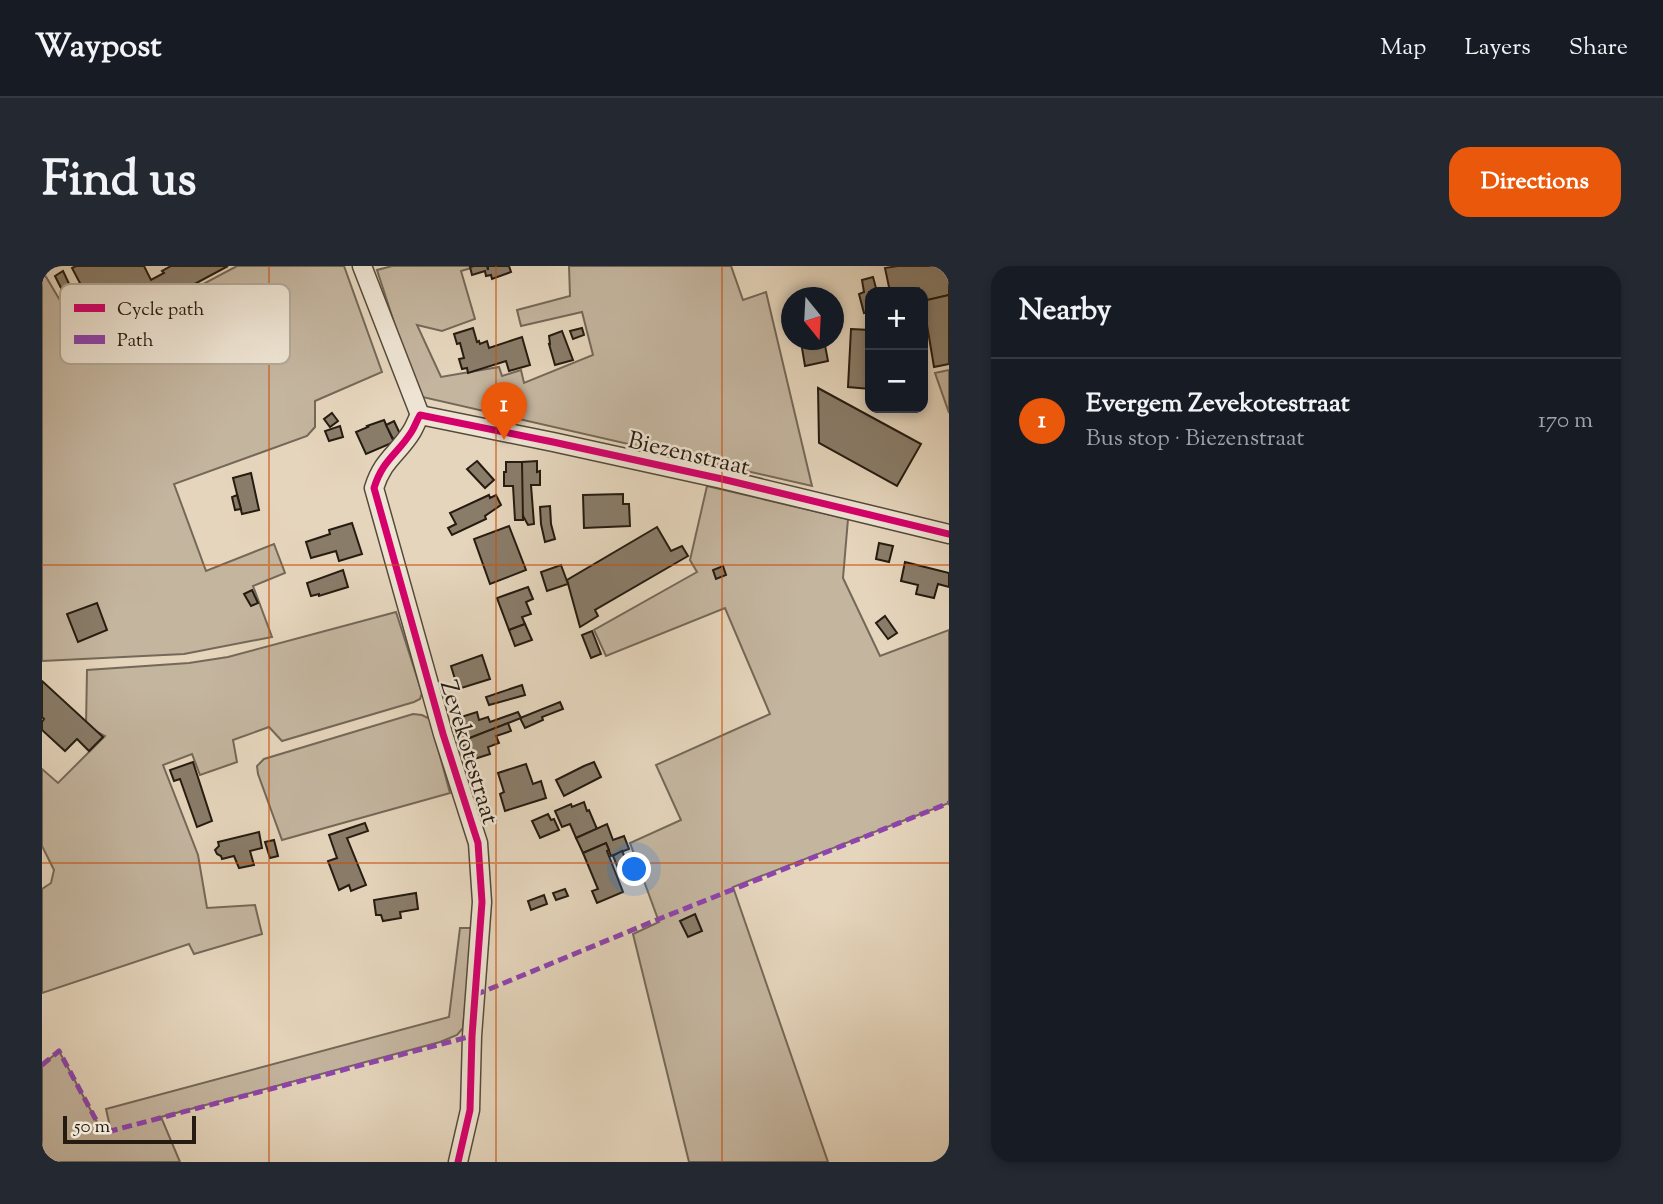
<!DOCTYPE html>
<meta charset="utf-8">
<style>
body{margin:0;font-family:"Sorts Mill Goudy",serif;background:#242831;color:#f1f3f6}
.controls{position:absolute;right:21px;top:21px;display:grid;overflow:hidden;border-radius:14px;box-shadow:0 4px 10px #0003}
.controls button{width:63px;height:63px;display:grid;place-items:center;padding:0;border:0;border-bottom:2px solid #363941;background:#171b24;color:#f1f3f6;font:35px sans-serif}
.compass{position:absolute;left:739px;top:21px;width:63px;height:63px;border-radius:50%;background:#171b24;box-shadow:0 4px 10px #0003;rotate:162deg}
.scale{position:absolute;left:21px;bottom:18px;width:133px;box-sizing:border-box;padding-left:7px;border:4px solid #251b10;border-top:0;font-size:19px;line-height:24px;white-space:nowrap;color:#251b10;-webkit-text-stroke:5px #eee4d3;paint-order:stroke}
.you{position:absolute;left:593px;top:604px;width:24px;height:24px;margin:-18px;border:5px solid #fff;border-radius:50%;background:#1a73e8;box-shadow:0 0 0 10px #1a73e833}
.badge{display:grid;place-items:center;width:46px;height:46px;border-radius:50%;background:#ea580c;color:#fff;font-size:23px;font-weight:700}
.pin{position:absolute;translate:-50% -58px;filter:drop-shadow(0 2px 4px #0008)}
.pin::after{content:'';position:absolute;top:37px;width:24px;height:21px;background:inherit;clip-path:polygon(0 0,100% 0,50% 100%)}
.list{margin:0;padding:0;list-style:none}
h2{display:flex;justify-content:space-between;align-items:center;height:91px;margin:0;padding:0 28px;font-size:30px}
h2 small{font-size:23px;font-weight:400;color:#9ea1a6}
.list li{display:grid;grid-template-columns:46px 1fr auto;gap:21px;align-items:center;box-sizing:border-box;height:126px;padding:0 28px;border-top:2px solid #363941}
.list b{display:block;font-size:26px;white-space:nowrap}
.list p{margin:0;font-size:23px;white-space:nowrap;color:#9ea1a6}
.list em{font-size:23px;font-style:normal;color:#9ea1a6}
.map{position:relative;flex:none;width:907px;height:896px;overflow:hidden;border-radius:21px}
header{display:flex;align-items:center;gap:42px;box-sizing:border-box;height:98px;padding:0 35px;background:#171b24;border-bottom:2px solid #363941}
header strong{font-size:33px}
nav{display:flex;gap:38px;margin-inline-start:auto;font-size:24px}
.intro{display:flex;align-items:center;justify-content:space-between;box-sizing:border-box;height:168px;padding:0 42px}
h1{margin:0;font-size:49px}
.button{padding:18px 32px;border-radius:21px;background:#ea580c;color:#fff;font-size:24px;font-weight:700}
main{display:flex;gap:42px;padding:0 42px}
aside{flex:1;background:#171b24;border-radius:21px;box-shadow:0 4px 10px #0003}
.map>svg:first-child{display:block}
.green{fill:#c4b59f;stroke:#746858;stroke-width:2}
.building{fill:#897c69;stroke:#251b10;stroke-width:2}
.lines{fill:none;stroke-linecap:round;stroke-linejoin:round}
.minor-casing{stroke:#554a3b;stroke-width:21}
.minor{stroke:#eee4d3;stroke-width:18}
.quiet{stroke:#8e44ad;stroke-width:5;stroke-dasharray:10 5;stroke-linecap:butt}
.cycleway-casing{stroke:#eee4d3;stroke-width:11}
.cycleway{stroke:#d6006c;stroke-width:7}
.grid{fill:none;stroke:#cb500d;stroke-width:2;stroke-opacity:0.55}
.labels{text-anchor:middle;stroke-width:5;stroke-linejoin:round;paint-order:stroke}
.street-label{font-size:24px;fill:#251b10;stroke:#eee4d3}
.key{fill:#eee4d3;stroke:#b2a898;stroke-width:2}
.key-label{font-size:19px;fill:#251b10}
</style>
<header>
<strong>Waypost</strong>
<nav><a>Map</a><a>Layers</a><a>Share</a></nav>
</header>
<div class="intro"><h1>Find us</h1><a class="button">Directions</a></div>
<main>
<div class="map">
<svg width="907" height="896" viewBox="0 0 907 896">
<rect width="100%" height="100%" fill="#e5d5bc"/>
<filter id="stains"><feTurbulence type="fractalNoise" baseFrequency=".00286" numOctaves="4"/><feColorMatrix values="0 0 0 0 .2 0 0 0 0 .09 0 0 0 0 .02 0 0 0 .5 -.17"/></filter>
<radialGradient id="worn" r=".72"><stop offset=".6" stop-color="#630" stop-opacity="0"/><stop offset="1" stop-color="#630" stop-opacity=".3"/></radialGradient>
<g class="green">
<path d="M195,0H302L340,106L273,135V161L265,170L132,218L164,305L232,278L243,307L211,320L230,371L142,388L0,395V4L45,80Z"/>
<path d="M350,0H436L419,5L433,53L400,65L375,59L399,111L457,101L460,110L479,104L482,117L551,89L540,46L479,60L475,44L528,30L527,0H689L701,34L724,26L770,220L376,130L335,4Z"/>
<path d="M907,104V147L893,107Z"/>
<path d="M665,220L806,253L801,312L838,390L907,364V537L691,621L786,896H647L591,668L617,656L588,577L639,554L614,499L728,448L683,342L564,390L552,364L655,306L648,294Z"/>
<path d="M354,346L380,427L378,433L372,436L240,475L227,461L191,474L195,496L158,509L150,488L121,499L156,589L165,642L213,639L220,668L152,688L147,678L0,727V623L9,617L12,604L0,580V503L16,517L63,470L44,460L45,404L147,397L186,391Z"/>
<path d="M371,448L380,449L388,453L408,527L240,574L216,508L215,500L222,493Z"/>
<path d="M418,662H431L421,762L415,769L398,776L119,851L138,896H0V799L17,785L61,867L69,865L64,843L407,751Z"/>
</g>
<g class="building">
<path d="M34,0H102L109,14L122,7L120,5L129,0H186L119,36L121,40L80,60L78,56L48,72L38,53L35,54L13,10L21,5L30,24L39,19L30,2Z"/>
<path d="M432,0H445L446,4V0H467L469,6L450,13L449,9L444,10L443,5L430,9L428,1Z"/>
<path d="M856,0H907V29L881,35V26H878L877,22L848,26L843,2Z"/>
<path d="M831,11L834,22L832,23V26H827L828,46L822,47L817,28L822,26L820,14Z"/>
<path d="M907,29V98L892,101L881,35Z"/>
<path d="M431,62L435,76L437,75L438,78L445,75L447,82L480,71L488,99L467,105L464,95L426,107L425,102L420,103L417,93L422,92L418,77L415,78L412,68Z"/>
<path d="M540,62L542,69L531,73L528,65Z"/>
<path d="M809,63L828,64V123L806,121Z"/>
<path d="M520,65L531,94L513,99L507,78H508L507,70Z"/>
<path d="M772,74H782L786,95L763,100L759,76Z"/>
<path d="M776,122L879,178L855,220L777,177Z"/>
<path d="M290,147L296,155L288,161L282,153Z"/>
<path d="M342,154L352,176L324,188L314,166L326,161L325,160Z"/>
<path d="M352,155L359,170L351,173L344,159Z"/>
<path d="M298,160L301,171L287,175L283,165Z"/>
<path d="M435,195L452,214L443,222L425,203Z"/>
<path d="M495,195V206L498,205V219H489L492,258L486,259L480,248V196Z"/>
<path d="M464,196H480L481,254H473L471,220H462V206H464Z"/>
<path d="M209,207L217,244L200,248L191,212Z"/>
<path d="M581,228V238H587L588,260L542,262L541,229Z"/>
<path d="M195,229L199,243L193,244L190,231Z"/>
<path d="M447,229L448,232L454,229L459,239L443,250L444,253L410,269L406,262L414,258L408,247Z"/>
<path d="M508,240L509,258L513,273L503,276L499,258L498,241Z"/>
<path d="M310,257L320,288L297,295L294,285L269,292L264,276L288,268L287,264Z"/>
<path d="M467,260L484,304L448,318L432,273Z"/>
<path d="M615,261L629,285L640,280L646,290L553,344L556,350L538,361L525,314Z"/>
<path d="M837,277L851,280L847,296L834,293Z"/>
<path d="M863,296L907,307V321L896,318L892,332L874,328L876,319L859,315Z"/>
<path d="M519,299L526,318L505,325L499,306Z"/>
<path d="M681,300L684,309L674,313L671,304Z"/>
<path d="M301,304L306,321L277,330V328L269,330L265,317Z"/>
<path d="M486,321L491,333L484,336L489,348L480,351L483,358L467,364L455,332Z"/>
<path d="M210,324L216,337L209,340L202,328Z"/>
<path d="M55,337L65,364L36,376L25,348Z"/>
<path d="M843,350L855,367L846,373L834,357Z"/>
<path d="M483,358L490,374L473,380L467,364Z"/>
<path d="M550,365L559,388L549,392L540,369Z"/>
<path d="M440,389L448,413L416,423L409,400Z"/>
<path d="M0,415L61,471L47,485L35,473L23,485L0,464V456L2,453L0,451Z"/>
<path d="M480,419L483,429L447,439L444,431Z"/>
<path d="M518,436L521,443L500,451L501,454L483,462L478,452Z"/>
<path d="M435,446L437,454L446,451L448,456L476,446L479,452L420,475L413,453Z"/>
<path d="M466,457L469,465L454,470L457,477L446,481L448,488L426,495L420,475Z"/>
<path d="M151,496L170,555L155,561L138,513L132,515L128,504Z"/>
<path d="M552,496L559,511L522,530L514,514L542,500Z"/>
<path d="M484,498L491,518L499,515L504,532L463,545L458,528L462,526L456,507Z"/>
<path d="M542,536L545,545L547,544L555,563L534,572L528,558L520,561L513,545L529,538L530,541Z"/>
<path d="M506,548L509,554L512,553L517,564L498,572L490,555Z"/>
<path d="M323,557L326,565L305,572L324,619L309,625L307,619L297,624L286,595L295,592L287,569Z"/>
<path d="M565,558L571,574L582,570L587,583L569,590L564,577L541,587L534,572Z"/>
<path d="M217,566L220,582L208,585L212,599L197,602L192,590L180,593L179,590L175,588L173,584L177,580L176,576Z"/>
<path d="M232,574L236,590L228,592L223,576Z"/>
<path d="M564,577L567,584L565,585L581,626L555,637L550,625L556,623L541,587Z"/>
<path d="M580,585L586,598L576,602L571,590Z"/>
<path d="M523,623L526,630L514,634L511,627Z"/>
<path d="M374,627L376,643L358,646L359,652L341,655L339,649H334L332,634Z"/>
<path d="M502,629L505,638L489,644L486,635Z"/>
<path d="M653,648L660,665L646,671L638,655Z"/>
</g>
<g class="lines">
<g class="minor-casing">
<g id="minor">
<path d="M320,0L378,149"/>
<path d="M378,149C375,154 373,160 370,165C356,188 341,193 332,222L401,468L436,577L440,636L430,770L428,844L416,896"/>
<path d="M378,149L511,176L680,213L907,268"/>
</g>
</g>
<use href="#minor" class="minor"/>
<g class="quiet">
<path d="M433,729L612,655L907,537"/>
<path d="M0,799L17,785L61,867L430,770"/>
</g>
<g class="cycleway-casing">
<path id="cycleway" d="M416,896L428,844L430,770L440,636L436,577L401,468L332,222C341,193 356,188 370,165C373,160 375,154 378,149L511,176L680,213L907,268"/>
</g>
<use href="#cycleway" class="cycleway"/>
</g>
<path class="grid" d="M227,0V896M454,0V896M680,0V896M0,299H907M0,597H907"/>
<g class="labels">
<g class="street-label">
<text transform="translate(647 187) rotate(13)" y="8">Biezenstraat</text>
<text transform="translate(428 486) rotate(73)" y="8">Zevekotestraat</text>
</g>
</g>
<rect x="18" y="18" width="230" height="80" rx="10" class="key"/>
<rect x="32" y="38" width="31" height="8" fill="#d6006c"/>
<rect x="32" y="69" width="31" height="9" fill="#8e44ad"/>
<g class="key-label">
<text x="75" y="49">Cycle path</text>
<text x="75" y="80">Path</text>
</g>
<rect width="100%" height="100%" filter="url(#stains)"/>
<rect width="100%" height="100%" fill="url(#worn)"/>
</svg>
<div class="controls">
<button>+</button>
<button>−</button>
</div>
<svg class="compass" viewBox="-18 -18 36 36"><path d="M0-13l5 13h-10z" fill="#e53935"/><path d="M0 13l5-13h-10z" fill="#9ea1a6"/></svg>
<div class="scale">50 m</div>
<div class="you"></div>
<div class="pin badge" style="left:462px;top:174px">1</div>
</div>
<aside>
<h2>Nearby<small></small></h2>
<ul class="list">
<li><span class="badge">1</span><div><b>Evergem Zevekotestraat</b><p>Bus stop · Biezenstraat</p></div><em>170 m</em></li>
</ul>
</aside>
</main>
